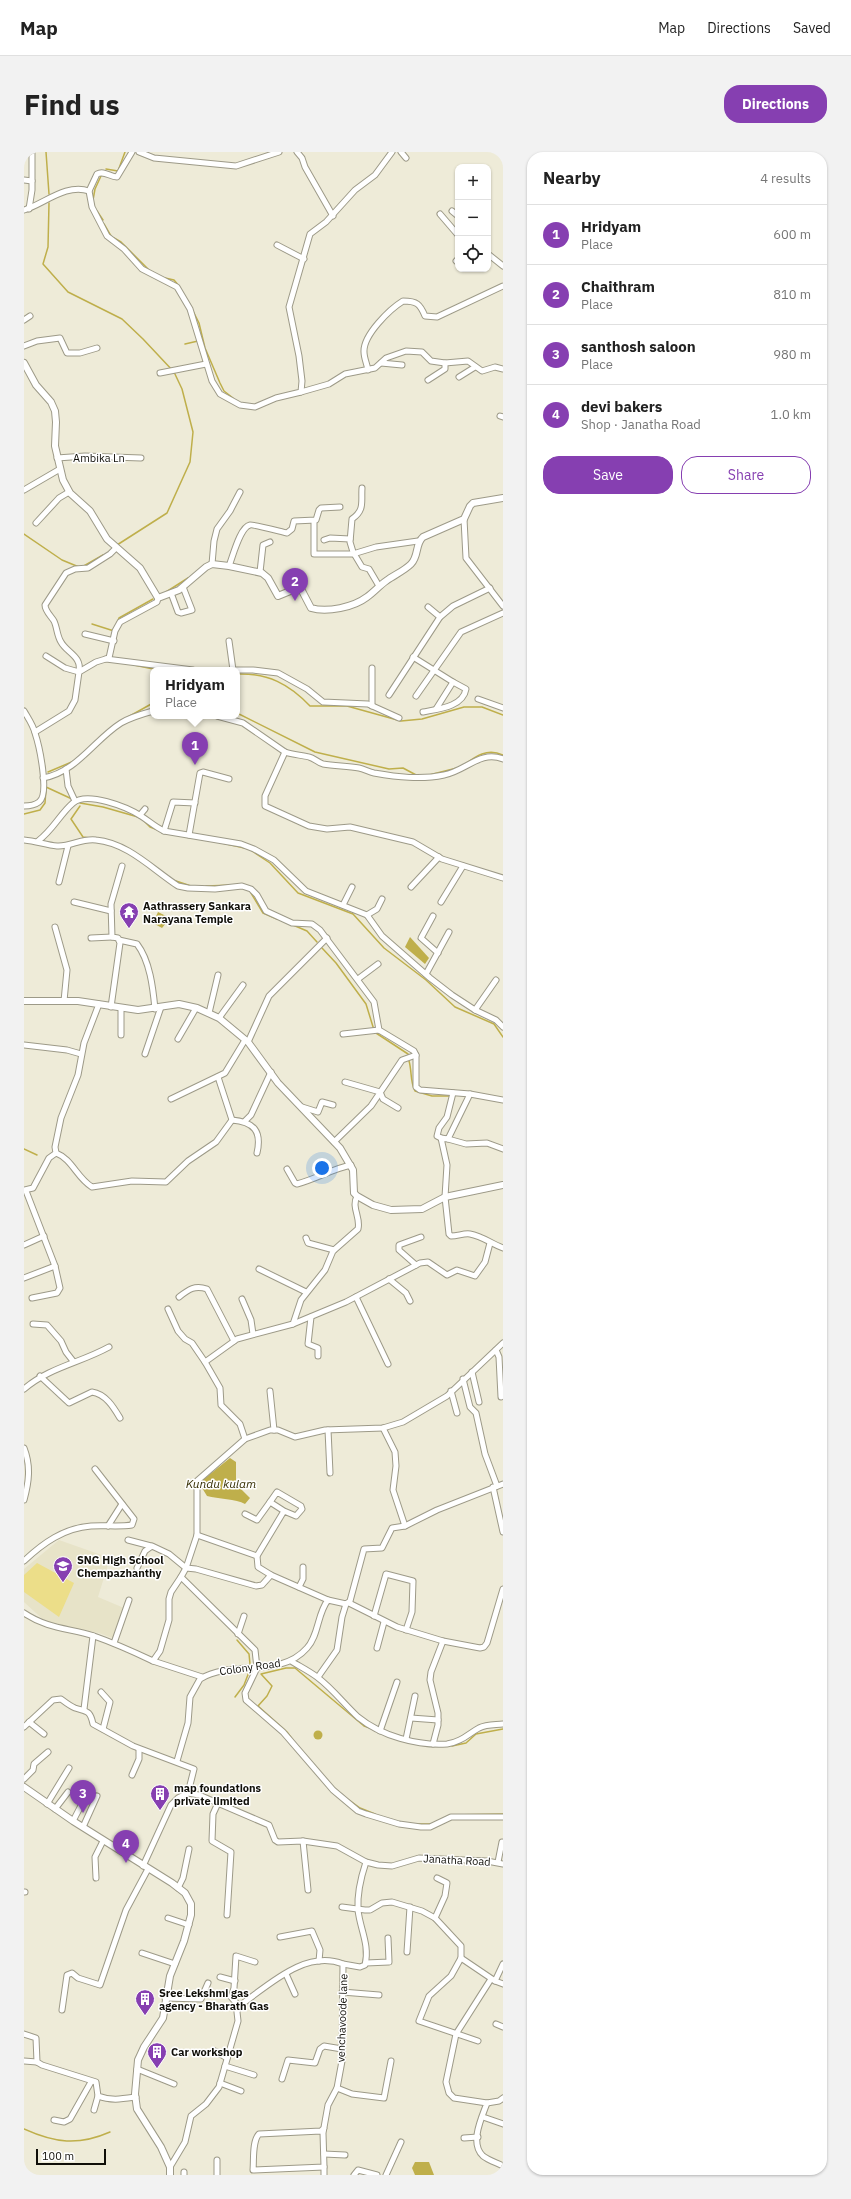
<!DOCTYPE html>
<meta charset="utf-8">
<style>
body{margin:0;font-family:"IBM Plex Sans",sans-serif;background:#f2f2f2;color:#222}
.controls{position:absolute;right:12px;top:12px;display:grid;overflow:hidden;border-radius:8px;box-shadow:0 1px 3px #0004}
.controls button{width:36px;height:36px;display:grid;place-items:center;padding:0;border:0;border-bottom:1px solid #e0e0e0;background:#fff;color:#222;font:20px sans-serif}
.scale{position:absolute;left:12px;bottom:10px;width:70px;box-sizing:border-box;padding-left:4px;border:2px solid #100f09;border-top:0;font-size:11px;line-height:14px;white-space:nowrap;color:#100f09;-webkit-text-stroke:3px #fff;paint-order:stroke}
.you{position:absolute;left:298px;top:1016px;width:14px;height:14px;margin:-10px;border:3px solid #fff;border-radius:50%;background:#1a73e8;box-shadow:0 0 0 6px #1a73e833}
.badge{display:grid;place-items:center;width:26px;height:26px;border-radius:50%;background:#863fb1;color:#fff;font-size:13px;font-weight:700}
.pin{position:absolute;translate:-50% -33px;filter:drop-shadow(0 1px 2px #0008)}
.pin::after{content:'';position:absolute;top:21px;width:14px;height:12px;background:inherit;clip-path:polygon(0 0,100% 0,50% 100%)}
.popup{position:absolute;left:126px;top:515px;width:90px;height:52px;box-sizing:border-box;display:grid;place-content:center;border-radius:8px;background:#fff;filter:drop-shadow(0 1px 3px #0005);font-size:13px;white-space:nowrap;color:#767676}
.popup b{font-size:15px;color:#222}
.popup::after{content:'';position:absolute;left:50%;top:100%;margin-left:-8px;border:8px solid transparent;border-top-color:#fff}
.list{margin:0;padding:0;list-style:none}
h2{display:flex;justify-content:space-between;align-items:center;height:52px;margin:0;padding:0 16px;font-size:17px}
h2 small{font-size:13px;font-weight:400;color:#767676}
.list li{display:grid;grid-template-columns:26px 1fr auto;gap:12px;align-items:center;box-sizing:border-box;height:60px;padding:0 16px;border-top:1px solid #e0e0e0}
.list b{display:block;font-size:15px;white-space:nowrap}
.list p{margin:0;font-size:13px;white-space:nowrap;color:#767676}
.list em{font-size:13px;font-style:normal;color:#767676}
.actions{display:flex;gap:8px;padding:12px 16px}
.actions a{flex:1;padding:9px 0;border:1px solid #863fb1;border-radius:16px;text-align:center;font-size:14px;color:#863fb1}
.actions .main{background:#863fb1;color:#fff}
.icon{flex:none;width:22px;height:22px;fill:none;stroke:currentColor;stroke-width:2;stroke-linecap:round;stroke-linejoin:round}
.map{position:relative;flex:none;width:479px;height:2023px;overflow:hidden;border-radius:16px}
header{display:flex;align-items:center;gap:24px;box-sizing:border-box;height:56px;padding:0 20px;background:#fff;border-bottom:1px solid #e0e0e0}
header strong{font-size:19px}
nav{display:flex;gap:22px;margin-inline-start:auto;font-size:14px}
.intro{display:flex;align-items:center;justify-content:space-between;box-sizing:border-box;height:96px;padding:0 24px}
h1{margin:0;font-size:28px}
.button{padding:10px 18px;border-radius:16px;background:#863fb1;color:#fff;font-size:14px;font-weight:700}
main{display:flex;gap:24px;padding:0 24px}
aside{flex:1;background:#fff;border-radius:16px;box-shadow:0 1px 3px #0004}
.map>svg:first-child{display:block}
.built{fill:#e7e3c8}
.green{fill:#ecde89}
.water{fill:#bfaf4b}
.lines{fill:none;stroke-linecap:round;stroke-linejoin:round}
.stream{stroke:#bfaf4b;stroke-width:1.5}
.minor-casing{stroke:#9d9a88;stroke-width:7}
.major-casing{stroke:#9d9a88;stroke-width:8}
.minor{stroke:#fff;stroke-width:5}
.major{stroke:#fff;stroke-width:6}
.labels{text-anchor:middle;stroke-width:3;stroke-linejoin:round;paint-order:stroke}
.street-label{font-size:11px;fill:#100f09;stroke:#fff}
.poi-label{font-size:11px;font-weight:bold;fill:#100f09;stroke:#fff;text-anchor:start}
.water-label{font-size:12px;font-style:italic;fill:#383105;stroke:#fff}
</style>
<header>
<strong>Map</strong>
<nav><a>Map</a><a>Directions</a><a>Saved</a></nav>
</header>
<div class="intro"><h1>Find us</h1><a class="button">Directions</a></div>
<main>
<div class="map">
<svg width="479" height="2023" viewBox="0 0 479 2023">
<rect width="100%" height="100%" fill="#eeebd8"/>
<path class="built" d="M35,1388L86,1406L74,1445L100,1456L91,1487L75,1481L59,1478H44L24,1472L0,1450V1417Z"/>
<path class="green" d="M13,1411L50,1431L35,1465L0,1440V1423Z"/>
<g class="water">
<path d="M134,760L146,766L138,776L129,771Z"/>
<path d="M386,785L405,806L401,812L381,795Z"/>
<path d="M206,1306L212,1310V1332L226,1346L221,1352C212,1347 194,1347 183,1344L175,1331Z"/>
<circle cx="294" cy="1583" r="4.5"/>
<path d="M391,2010H405L410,2023H391L388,2016Z"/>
</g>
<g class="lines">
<g class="stream">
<path d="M22,0L25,42"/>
<path d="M82,17L94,19L101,0"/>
<path d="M69,48L71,37L77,24"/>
<path d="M25,51L24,95L19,112L44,140L98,167L119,187L150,220L158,237L169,280L166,310L143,361L93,393"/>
<path d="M73,59L79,68"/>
<path d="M80,72L87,84"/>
<path d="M90,86L97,90L125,118"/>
<path d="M141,126L150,128L155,134"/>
<path d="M164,149L175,171L181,196L196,231L200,239L209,246"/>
<path d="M161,192L174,189"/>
<path d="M0,382L38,408L55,415"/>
<path d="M58,415L79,403"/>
<path d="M142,440L164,426"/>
<path d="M93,471L95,466L129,447"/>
<path d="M68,472L90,479"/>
<path d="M110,513L134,518"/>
<path d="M213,522C244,521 265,532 286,554H323L377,569L398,567L440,555H458L479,563"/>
<path d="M50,540L52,526"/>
<path d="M213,561L291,600L365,617L379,616L394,624"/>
<path d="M104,565L129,551"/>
<path d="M18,599L21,617"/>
<path d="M440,613C452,604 463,596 479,603"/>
<path d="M24,620L50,609"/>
<path d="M405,623L433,616"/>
<path d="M22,635L48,647"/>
<path d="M56,651L79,655L114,665"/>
<path d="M56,654L47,667L59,685L66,686"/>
<path d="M0,662L16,658L21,651L22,637"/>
<path d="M118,667L126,675L134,678"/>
<path d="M198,691L225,697L246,711L274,741L329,762L360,796L402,828L431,855L470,872L479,885"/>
<path d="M149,728L167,734"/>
<path d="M182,734L209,733"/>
<path d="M227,741L239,761L253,767"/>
<path d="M269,773L283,779L293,790"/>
<path d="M298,796L312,811L342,852L350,878"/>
<path d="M352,881L384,902"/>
<path d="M385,909C388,919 386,930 391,939L408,944H426"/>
<path d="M0,997L13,1003"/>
<path d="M213,1488L225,1502L226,1512"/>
<path d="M211,1545L220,1533L225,1520"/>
<path d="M269,1588L263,1580L234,1554L243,1544L248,1534L237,1522L262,1516H271L340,1574L349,1577"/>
<path d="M406,1594H422"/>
<path d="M428,1594L442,1591L452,1582L479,1577"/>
<path d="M325,1648L336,1656L351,1662"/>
<path d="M427,1663L479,1662"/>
<path d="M395,1672H407"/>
<path d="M0,1977C31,1991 54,1994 86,1980"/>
</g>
<g class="minor-casing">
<g id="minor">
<path d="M108,0L93,25C86,25 80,18 73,22L65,39L68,55L83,84L100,97L118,117L153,135L166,157L188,229L196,242L216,253L231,255L252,246L277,240L278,229L275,204L265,155L286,82L302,70L331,38L351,23L368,0"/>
<path d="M115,0L130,6L212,14L255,0"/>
<path d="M273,0L278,6L281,15L309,64"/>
<path d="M377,0L382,6"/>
<path d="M0,28L8,29"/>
<path d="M5,57L8,38V0"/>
<path d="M0,58C20,52 42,31 65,39"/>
<path d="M428,59L434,64"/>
<path d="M416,62L434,83"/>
<path d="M253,93L280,107"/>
<path d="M464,102L479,114"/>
<path d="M432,109L434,107"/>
<path d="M0,168L6,164"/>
<path d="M0,194L13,189L36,186L43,201H56L73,196"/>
<path d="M357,211L378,213"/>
<path d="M344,218C343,212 340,206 340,200C339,183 366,157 379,149C393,149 396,152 401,164L413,165L479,134"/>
<path d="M136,221L182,212"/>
<path d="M435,225L451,215"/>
<path d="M404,228L421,217V211"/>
<path d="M277,240L305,232L321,222L351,216L362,206L382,199L398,200L407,209L421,211L444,209L458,219L471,215L479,217"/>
<path d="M476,264L479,265"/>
<path d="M33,306L61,304L117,306"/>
<path d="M338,336C337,350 341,358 328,367L326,390L329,400L338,415L345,417L355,434"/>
<path d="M0,338L36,317"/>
<path d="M440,367L442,406L479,454"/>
<path d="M290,369V402H329L352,395L394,389"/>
<path d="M12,371L35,346L45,340"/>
<path d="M300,388L306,386L326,387"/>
<path d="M188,412L190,389L193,377L206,359L216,340"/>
<path d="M205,414C209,404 216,375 226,373C229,372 258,380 263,381L268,377L270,369L292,368L295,358L297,356L316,355"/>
<path d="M236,420L239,393L246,390"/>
<path d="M147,441L154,460L157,461L168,458L159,435"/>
<path d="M404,455L416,465"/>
<path d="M61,482L90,489"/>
<path d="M205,489L209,518"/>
<path d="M22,504L41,516L55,520C58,504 43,501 37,490C33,484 33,475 30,469C27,464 21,459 21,453L42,421L51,417L64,416L86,402L92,396"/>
<path d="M389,505L429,530L412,557"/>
<path d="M82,507L169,518"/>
<path d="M348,516V554"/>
<path d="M209,518H229L254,521L283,537L299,550L344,552L375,566"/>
<path d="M365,543L416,465L429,454L466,436"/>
<path d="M392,544L437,480L479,461"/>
<path d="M454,547L479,556"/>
<path d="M0,559C4,566 9,573 11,581C15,593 26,642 15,650C11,653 5,654 0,654"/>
<path d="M399,560C414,557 439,555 442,537L429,530"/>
<path d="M193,564L219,571L261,600C269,603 278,603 285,605C290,606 293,610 299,612C311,614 323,614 335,616C340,617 345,620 350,621C373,625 397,628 420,623C442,619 456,598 479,607"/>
<path d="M11,580L45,559L51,548L55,520L72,510L85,506L91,479L96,470L133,450L134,446"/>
<path d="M261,600L241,644V654L285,674L303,677L326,675L389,690L418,707L479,726"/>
<path d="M42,617L44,634L51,649"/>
<path d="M19,626C53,620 70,588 97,571C107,565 118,562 129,559"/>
<path d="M116,663L121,657"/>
<path d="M140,679L149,650L171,651"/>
<path d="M165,683L176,621L179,620L205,627"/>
<path d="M0,688C12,689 22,693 33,694C46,695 58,686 72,688C104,691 128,717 154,734L164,736L191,737L218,734L227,737L233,743L242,759L268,771L288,772L296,778L350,850L355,878L390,899L392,903V935L396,938L446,942L424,987L417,986L423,1013L421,1045L425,1082L427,1084C434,1084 440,1081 446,1082C458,1084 468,1092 479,1096"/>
<path d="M14,689C29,678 36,662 49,651C63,639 103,655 117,664C125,669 131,675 140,679L217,692L230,697L250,708L282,739L343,763L358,784L406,826L428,843L451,858L472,868L479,875"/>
<path d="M35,730L44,694"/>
<path d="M387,735L415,705"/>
<path d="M50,750L87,759"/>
<path d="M417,750L439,714"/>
<path d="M319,753L328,735"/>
<path d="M343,763L353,757L358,747"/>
<path d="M409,764L397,786L414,801"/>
<path d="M31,775L43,818L40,849"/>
<path d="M67,786L88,785"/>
<path d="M95,788L113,792C126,809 129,836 131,857"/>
<path d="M402,822L425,780"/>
<path d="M334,827L354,812"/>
<path d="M87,855L96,791L94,786L88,785L87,752L98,714"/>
<path d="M451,858L472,828"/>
<path d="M185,861L194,823"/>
<path d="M195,866L219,833"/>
<path d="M319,882L355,878"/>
<path d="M97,883V857"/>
<path d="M154,887L172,856"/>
<path d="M224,890L245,844L303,786"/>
<path d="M0,893L43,898L57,902"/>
<path d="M121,902L137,855"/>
<path d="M194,925L208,968"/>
<path d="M321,930L356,940L359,947L374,956"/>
<path d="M446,942L479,948"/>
<path d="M147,947L201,921L221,888"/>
<path d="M278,955L294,960L298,950L309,953"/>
<path d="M221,969L227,963L247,920"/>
<path d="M417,986L413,984L415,976L423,965L429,941"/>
<path d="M424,987L442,992L463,991L479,997"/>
<path d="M310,990L347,954L378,908L392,903"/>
<path d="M32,1001C48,1007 53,1026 68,1035L108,1029L142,1030L164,1009L192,990L208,968C230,970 238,979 233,1001"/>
<path d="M263,1017L271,1031L273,1032C292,1027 308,1017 327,1013"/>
<path d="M0,1038L9,1036L25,1006L32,1001L31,995L37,966L54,923L60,891L75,852"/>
<path d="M2,1039L31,1114L36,1136L33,1141L8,1146"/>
<path d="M282,1086L284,1091L310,1098"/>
<path d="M0,1093L20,1084"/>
<path d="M392,1113L375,1098V1093L397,1085"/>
<path d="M235,1117L282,1140"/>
<path d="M0,1126L31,1114"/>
<path d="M365,1127L382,1141L386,1149"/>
<path d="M155,1145C165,1137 171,1133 183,1137L210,1189"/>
<path d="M332,1145L364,1212"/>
<path d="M218,1147L227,1168L229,1182"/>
<path d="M144,1157L154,1179L161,1187L168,1191L181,1210"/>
<path d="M287,1165L284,1192L294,1196V1204"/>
<path d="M9,1172L23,1173L37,1189L42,1200L49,1209"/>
<path d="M269,1172L322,1150L396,1111L404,1110L423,1123L433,1118L451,1124L461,1110L466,1091"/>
<path d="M479,1191L423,1244L379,1270L359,1276L301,1278L271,1285L254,1278H246L221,1287L173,1329V1383L162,1416L157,1425L231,1498L233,1516L221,1541L222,1548L259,1580L309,1638L334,1659L342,1662L375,1672L397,1675H406L427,1665H479"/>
<path d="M472,1198L475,1205L477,1245"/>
<path d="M448,1220L455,1250"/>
<path d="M16,1224L45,1251L68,1240C82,1242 90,1256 96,1266"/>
<path d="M439,1227L446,1255L452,1261L461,1302L473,1334"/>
<path d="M0,1237C26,1215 56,1211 85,1195"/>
<path d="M246,1239L250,1278"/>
<path d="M427,1239L433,1261"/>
<path d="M359,1276L371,1300L372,1314L369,1338L381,1374"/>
<path d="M304,1278L306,1321"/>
<path d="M221,1287L216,1272L197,1253L196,1236L181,1210L213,1187L269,1172L277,1148L301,1118L309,1099L334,1077C337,1065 327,1056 333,1044"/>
<path d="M0,1296C7,1314 5,1330 0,1348"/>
<path d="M469,1335L479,1380"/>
<path d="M221,1362L233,1368L246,1350"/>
<path d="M84,1374L98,1352"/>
<path d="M173,1383L233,1404"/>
<path d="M104,1388L127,1394"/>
<path d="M0,1409C19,1391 40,1376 67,1374C81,1373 94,1375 108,1373L110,1367L71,1317"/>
<path d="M113,1416L121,1399L128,1394L145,1402L162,1416L172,1417L232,1434L238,1433L247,1423L234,1415L233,1404L260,1359L272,1364L278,1357L277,1354L253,1340L246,1350L260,1359"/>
<path d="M247,1423L304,1448"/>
<path d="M275,1435L279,1427V1415"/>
<path d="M325,1451L373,1475L419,1489L456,1496L460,1495L463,1491L479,1437"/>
<path d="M0,1461C24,1477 44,1476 70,1484C90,1491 110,1500 129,1509L136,1499L145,1468V1447L147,1440L157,1425"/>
<path d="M350,1464L362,1422L389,1429L388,1460L382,1478"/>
<path d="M214,1482L220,1464"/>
<path d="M90,1491L105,1448"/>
<path d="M353,1496L360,1470"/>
<path d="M129,1509L178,1525"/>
<path d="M267,1509C275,1514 285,1519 293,1525C308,1536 320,1552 334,1565C357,1584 394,1594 423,1592C437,1590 444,1582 455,1576C463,1572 471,1573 479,1572"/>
<path d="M294,1525L313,1498L318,1465L322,1452"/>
<path d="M77,1540L86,1550L79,1577"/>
<path d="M60,1557L69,1484"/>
<path d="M387,1566L414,1568"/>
<path d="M5,1570L20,1582"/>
<path d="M0,1575L29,1548L37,1547C41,1550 46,1554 51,1556C63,1560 66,1558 69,1572L109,1594L170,1617L164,1641"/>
<path d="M356,1579L373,1530"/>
<path d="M382,1587L391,1544"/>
<path d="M409,1592L414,1573V1561L406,1528L407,1520L419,1489"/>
<path d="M153,1609L164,1571L166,1545L176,1527C209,1507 256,1527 283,1496C295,1483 293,1462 304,1448L322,1452L326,1449L340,1397L358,1396L368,1376L381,1374L413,1358L479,1332"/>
<path d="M108,1623L115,1607V1597"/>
<path d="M0,1627L9,1618L10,1612L24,1600"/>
<path d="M194,1651L189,1662L188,1689L207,1700L203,1763"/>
<path d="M23,1652L45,1616"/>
<path d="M31,1657L44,1640"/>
<path d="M49,1669L62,1644"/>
<path d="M59,1675L73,1644"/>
<path d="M279,1689L284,1738"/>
<path d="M474,1710L478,1690"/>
<path d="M119,1714L147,1653L154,1646L164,1641L175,1643L245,1673L251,1688L254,1690L279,1689L313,1694L342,1710L354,1713L368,1714L395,1706L463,1709L479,1712"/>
<path d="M72,1726L71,1705L79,1689"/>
<path d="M154,1736L159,1726L165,1697"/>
<path d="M0,1740H1"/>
<path d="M318,1755L341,1758H346L358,1751L368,1750L398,1759L411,1766L437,1794V1806L427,1824L405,1844L395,1869L454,1889"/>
<path d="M144,1766L165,1773"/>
<path d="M411,1766L421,1744L423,1731L413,1726"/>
<path d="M256,1785L288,1779L296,1798L295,1809"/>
<path d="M383,1800L386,1755"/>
<path d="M118,1801L151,1812"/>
<path d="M437,1806L471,1829L479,1832"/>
<path d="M342,1811L365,1810L364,1786"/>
<path d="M319,1812L336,1815L341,1813C346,1793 336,1777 334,1758C333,1742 337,1725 342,1710"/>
<path d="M262,1822L271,1842"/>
<path d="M196,1825L211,1829"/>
<path d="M467,1827L432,1882L422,1930L425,1941L430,1946L463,1951C458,1965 445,1991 459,2004C464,2008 473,2011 479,2014"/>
<path d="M471,1829L479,1812"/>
<path d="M318,1840L355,1843"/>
<path d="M141,1846L177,1847L184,1831"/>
<path d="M215,1854L207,1845L210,1836L212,1804L231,1810"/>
<path d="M38,1858L43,1823L48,1821L54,1826L76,1833L102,1758L124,1717"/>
<path d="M472,1872L479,1875"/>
<path d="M0,1882L12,1886L13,1910L18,1913L72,1930L74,1944C87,1949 98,1947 112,1945"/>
<path d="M191,1899L203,1906"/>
<path d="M0,1909L13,1910"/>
<path d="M201,1914L230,1923"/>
<path d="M113,1917L150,1932"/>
<path d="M258,1927L264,1908L291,1911L296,1897L300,1894L318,1897"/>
<path d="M196,1931L217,1939"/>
<path d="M313,1936L328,1942L360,1946L367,1909"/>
<path d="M463,1951L475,1949L479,1946"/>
<path d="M70,1958L74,1944"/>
<path d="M459,1965L479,1972"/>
<path d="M30,1968L40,1970L46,1967L67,1930"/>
<path d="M440,1986L454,1985"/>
<path d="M300,2002L321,2003"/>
<path d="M193,2008V2023"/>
<path d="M146,2015L161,1990L167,1964L182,1952L195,1935L214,1869L213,1860L215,1854C244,1834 281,1797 319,1812L318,1909L313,1936L304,1953L299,1981L300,2015L229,2018C230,2008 228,1989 235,1982L297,1979L300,1976"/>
<path d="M300,2015V2023"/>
<path d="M160,2020V2023"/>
<path d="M330,2023L334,2018L353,2023"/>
<path d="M362,2023L377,1990"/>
</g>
</g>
<g class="major-casing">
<g id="major">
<path d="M0,211L12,233L27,250L31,259L32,270L31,294L39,328L46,341L66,359L83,387L116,416L134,446L155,438L182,415L188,412L205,414L238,421L244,426L254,444L276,435L287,456C303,461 330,455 343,445C350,440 355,434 362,429C370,423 380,419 387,412C395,404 391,392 399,385L440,367L446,354L449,351L479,346"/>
<path d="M0,849H54L114,858L155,852L173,856L195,866L224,890L254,931L316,996L329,1018L330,1041L333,1044L349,1053L367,1058L398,1057L421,1045L479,1033"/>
<path d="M0,1635L49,1669L148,1731L161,1741L167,1752V1763L160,1789L146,1824L139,1866L120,1895L114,1908L111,1942L113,1957L137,1995L146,2015V2023"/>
</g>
</g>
<use href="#minor" class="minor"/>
<use href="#major" class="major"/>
</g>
<defs>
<g id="temple-pin" transform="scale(1)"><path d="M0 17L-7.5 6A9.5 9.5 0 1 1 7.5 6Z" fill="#863fb1" stroke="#fff"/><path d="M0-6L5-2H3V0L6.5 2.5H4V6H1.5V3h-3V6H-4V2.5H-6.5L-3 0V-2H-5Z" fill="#fff"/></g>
<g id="school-pin" transform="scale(1)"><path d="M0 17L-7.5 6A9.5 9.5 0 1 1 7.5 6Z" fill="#863fb1" stroke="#fff"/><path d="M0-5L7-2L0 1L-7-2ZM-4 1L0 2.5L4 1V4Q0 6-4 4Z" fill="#fff"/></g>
<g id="building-pin" transform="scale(1)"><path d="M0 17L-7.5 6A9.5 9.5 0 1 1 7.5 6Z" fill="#863fb1" stroke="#fff"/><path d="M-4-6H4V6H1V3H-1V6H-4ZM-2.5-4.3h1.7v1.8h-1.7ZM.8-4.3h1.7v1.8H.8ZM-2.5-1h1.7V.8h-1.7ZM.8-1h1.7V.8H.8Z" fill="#fff"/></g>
</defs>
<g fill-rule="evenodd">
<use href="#temple-pin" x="105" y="760"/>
<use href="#school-pin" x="39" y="1414"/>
<use href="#building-pin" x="136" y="1642"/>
<use href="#building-pin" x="121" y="1847"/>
<use href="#building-pin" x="133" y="1900"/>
</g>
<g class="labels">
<g class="street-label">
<text x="75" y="310">Ambika Ln</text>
<text transform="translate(226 1515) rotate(-8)" y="4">Colony Road</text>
<text transform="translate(433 1708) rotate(3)" y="4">Janatha Road</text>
<text transform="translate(318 1866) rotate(-88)" y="4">venchavoode lane</text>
</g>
<g class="poi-label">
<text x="119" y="758">Aathrassery Sankara<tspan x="119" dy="13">Narayana Temple</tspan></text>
<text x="53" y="1412">SNG High School<tspan x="53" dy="13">Chempazhanthy</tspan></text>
<text x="150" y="1640">map foundations<tspan x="150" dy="13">private limited</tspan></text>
<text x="135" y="1845">Sree Lekshmi gas<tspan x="135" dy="13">agency - Bharath Gas</tspan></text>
<text x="147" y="1904">Car workshop</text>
</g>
<g class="water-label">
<text x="197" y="1336">Kundu kulam</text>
</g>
</g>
</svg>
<div class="controls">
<button>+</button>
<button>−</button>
<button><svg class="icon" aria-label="locate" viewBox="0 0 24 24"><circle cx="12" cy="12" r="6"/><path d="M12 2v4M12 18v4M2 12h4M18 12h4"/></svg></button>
</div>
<div class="scale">100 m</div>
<div class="you"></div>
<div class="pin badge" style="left:171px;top:613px">1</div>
<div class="popup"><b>Hridyam</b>Place</div>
<div class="pin badge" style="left:271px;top:449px">2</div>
<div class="pin badge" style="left:59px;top:1661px">3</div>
<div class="pin badge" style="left:102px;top:1711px">4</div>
</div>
<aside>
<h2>Nearby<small>4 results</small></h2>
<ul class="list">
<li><span class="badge">1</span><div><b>Hridyam</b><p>Place</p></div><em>600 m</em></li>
<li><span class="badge">2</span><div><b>Chaithram</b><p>Place</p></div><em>810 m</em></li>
<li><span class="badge">3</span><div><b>santhosh saloon</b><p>Place</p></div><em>980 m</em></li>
<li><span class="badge">4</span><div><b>devi bakers</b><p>Shop · Janatha Road</p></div><em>1.0 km</em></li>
</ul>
<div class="actions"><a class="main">Save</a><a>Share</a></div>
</aside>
</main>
